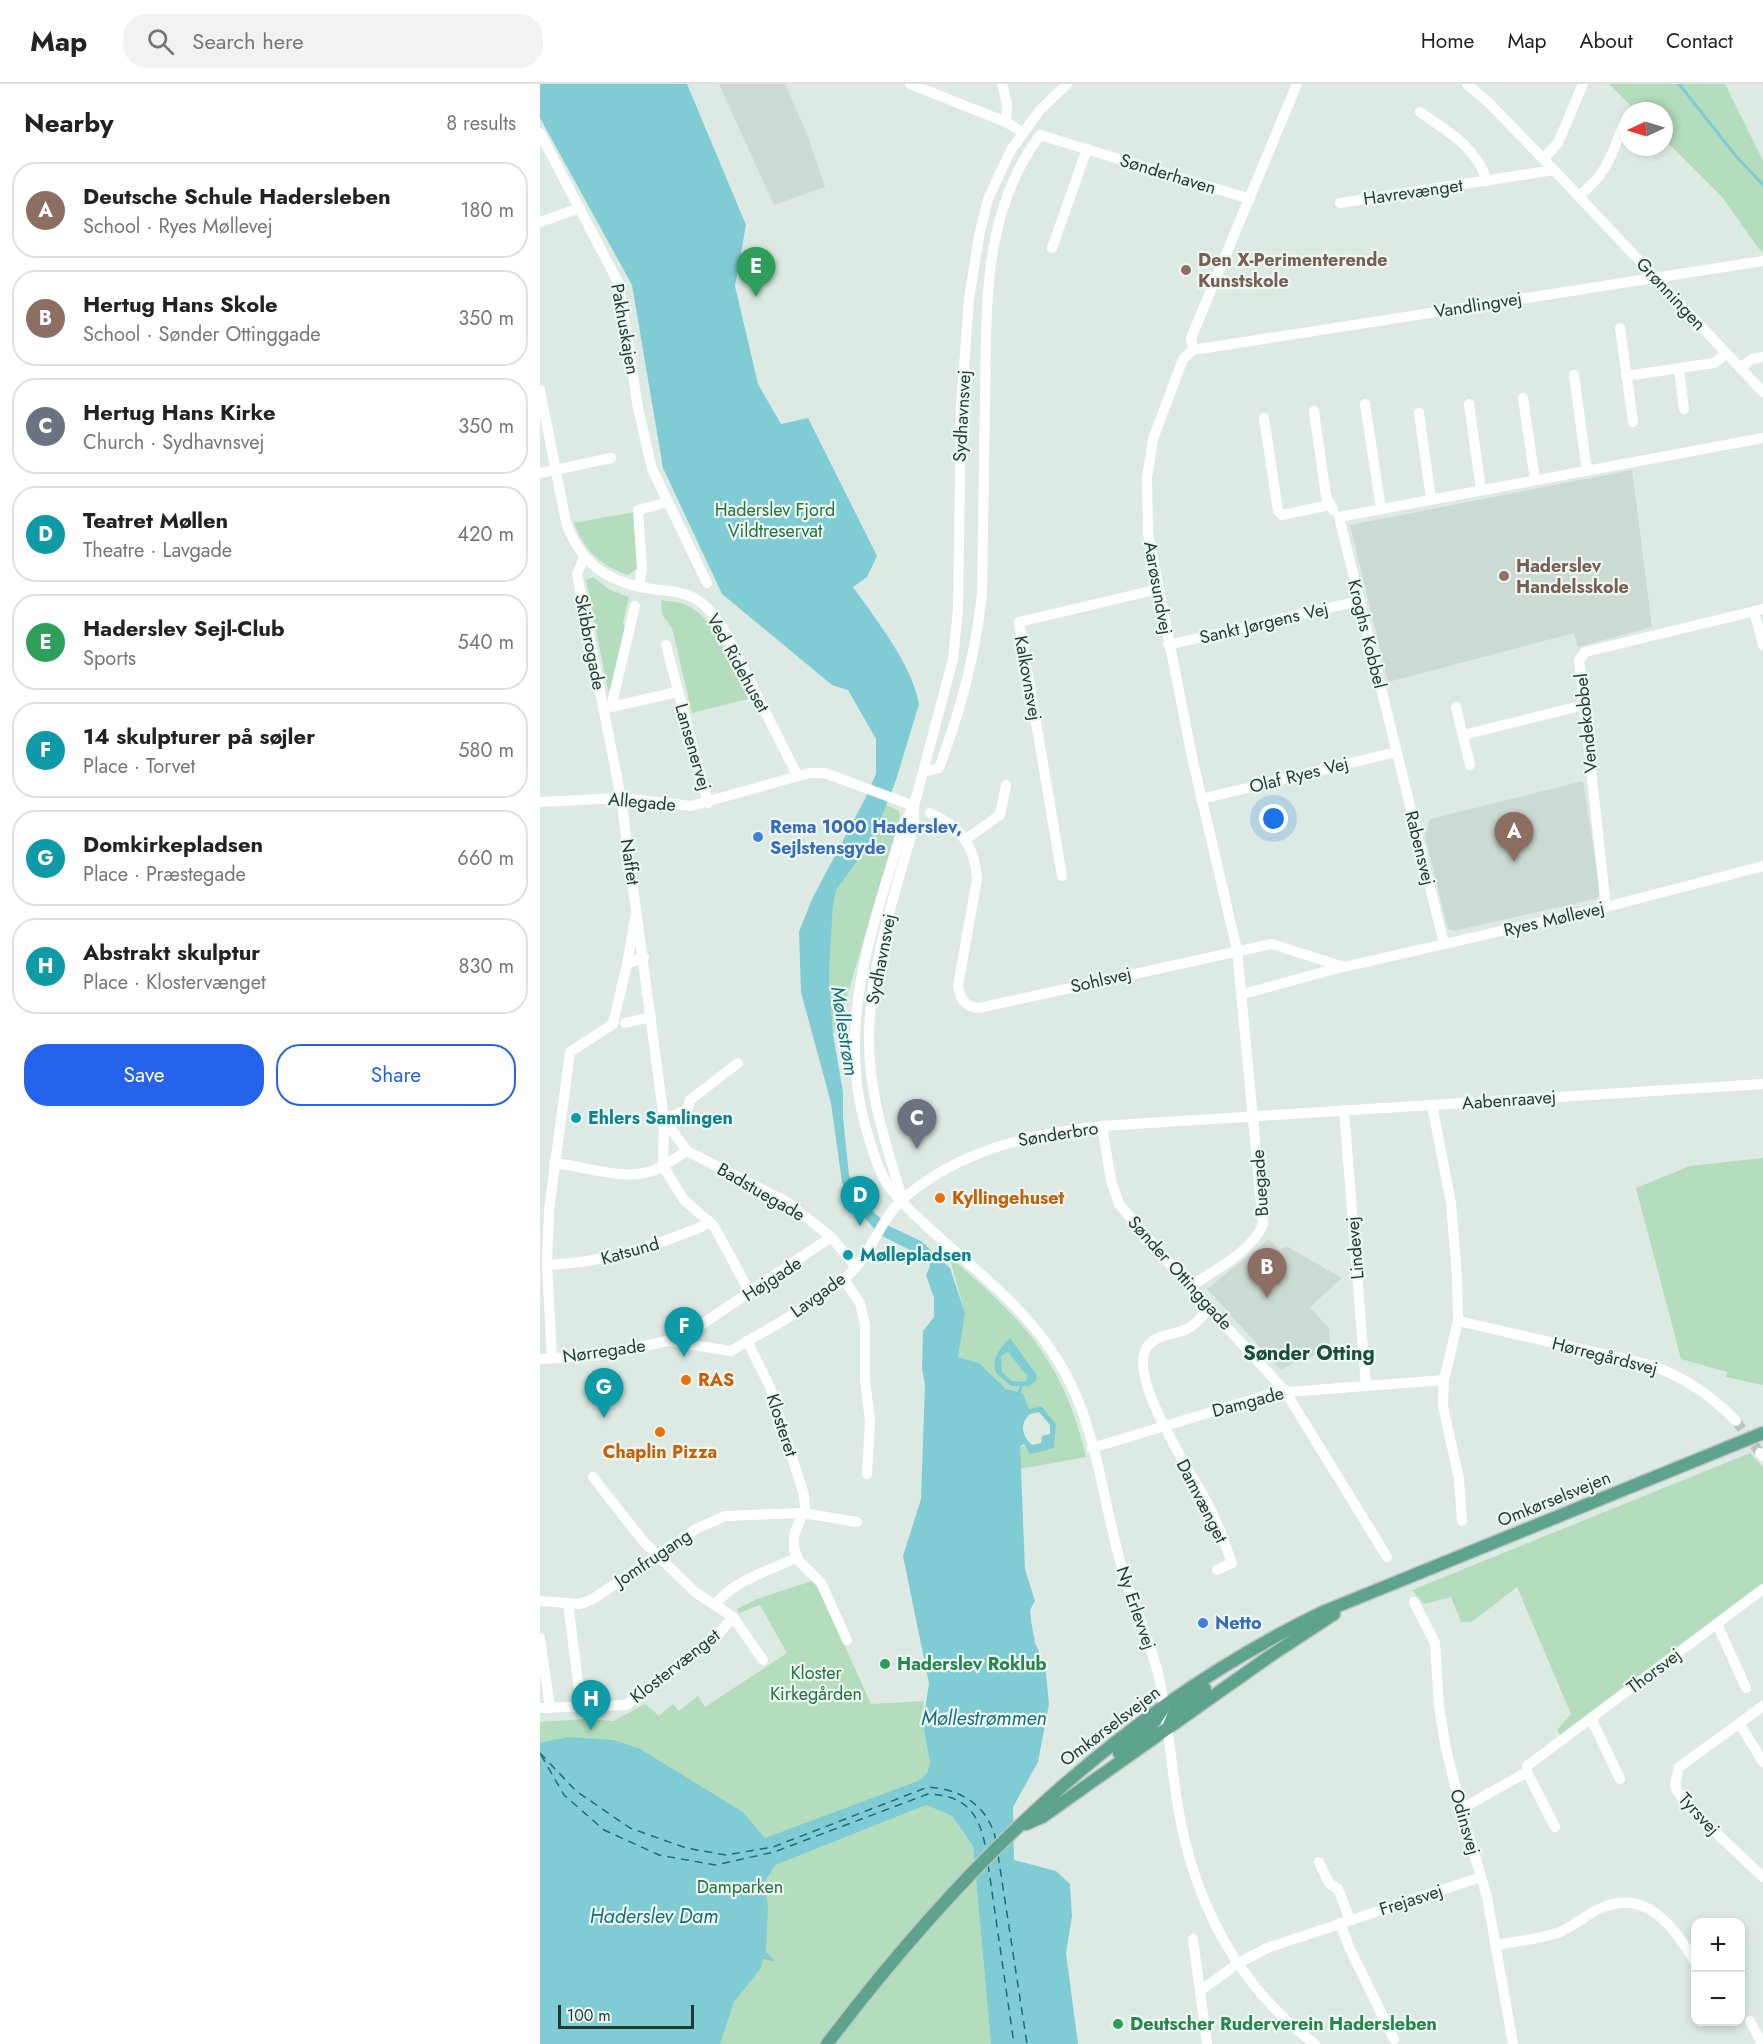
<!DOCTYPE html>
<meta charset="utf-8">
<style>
body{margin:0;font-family:Jost,sans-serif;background:#f2f2f2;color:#222}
.controls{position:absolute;right:18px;bottom:18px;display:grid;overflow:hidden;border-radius:12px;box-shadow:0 3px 9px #0003}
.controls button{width:54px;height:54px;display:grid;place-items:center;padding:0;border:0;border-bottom:2px solid #e0e0e0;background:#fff;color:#222;font:30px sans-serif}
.compass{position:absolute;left:1079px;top:18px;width:54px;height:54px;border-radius:50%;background:#fff;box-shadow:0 3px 9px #0003;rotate:266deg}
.scale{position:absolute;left:18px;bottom:15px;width:136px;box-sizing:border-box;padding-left:6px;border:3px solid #1e3a31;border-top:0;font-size:16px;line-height:21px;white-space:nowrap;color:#1e3a31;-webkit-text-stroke:4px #edf7f1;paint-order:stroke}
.you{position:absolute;left:734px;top:735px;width:21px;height:21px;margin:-15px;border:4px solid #fff;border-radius:50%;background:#1a73e8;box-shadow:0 0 0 9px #1a73e833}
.badge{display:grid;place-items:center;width:39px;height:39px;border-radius:50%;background:#2563eb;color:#fff;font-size:20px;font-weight:700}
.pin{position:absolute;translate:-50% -50px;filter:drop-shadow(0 2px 3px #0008)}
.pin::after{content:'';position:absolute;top:32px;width:21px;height:18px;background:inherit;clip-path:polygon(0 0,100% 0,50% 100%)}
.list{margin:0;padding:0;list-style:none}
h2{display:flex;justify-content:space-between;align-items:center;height:78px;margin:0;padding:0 24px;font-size:26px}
h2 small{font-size:20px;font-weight:400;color:#767676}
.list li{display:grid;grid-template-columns:39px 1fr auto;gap:18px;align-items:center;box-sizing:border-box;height:96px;margin:0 12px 12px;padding:0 12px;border:2px solid #e0e0e0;border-radius:24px}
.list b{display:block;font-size:22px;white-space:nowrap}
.list p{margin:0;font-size:20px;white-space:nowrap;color:#767676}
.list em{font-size:20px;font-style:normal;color:#767676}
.actions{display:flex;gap:12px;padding:18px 24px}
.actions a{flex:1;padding:14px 0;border:2px solid #2563eb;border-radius:24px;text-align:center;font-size:21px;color:#2563eb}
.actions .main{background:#2563eb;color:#fff}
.icon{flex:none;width:33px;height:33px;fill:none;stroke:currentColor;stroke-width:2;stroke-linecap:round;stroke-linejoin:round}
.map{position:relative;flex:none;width:1223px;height:1960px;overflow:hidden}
header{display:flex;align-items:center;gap:36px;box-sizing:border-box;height:84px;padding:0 30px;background:#fff;border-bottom:2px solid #e0e0e0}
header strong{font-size:28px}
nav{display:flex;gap:33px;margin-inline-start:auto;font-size:21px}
.search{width:420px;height:54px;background:#f2f2f2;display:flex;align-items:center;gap:15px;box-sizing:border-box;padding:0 21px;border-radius:24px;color:#767676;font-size:22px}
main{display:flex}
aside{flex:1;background:#fff}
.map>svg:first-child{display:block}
.built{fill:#cbdad2}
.green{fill:#b3ddbc}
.water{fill:#80ccd4;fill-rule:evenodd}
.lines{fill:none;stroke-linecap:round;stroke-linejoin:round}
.stream{stroke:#80ccd4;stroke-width:3}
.ferry{stroke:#156f79;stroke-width:1.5;stroke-dasharray:8 6;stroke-linecap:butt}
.minor-tunnel{stroke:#b7c7bf;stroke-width:10;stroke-dasharray:10 5;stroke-linecap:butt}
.major-casing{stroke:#bcc4c1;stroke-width:15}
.minor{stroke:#fff;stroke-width:10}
.major{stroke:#5ea38d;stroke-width:12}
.education-dot{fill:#8d6e63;stroke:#edf7f1;stroke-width:2}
.shop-dot{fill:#3f7fe0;stroke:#edf7f1;stroke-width:2}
.culture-dot{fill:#0f9aa8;stroke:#edf7f1;stroke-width:2}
.food-dot{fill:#e8710a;stroke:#edf7f1;stroke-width:2}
.leisure-dot{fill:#2e9e5b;stroke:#edf7f1;stroke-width:2}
.labels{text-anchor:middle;stroke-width:4.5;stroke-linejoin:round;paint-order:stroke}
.street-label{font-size:18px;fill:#1e3a31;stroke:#edf7f1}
.education-label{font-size:18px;font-weight:bold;fill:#785e54;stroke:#edf7f1;text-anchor:start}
.park-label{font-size:18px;fill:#25733f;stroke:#edf7f1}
.shop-label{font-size:18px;font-weight:bold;fill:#366cbe;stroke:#edf7f1;text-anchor:start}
.culture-label{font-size:18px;font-weight:bold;fill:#0d838f;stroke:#edf7f1;text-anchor:start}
.food-label{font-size:18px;font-weight:bold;fill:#c56008;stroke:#edf7f1;text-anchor:start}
.leisure-label{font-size:18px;font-weight:bold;fill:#27864d;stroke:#edf7f1;text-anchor:start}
.water-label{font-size:20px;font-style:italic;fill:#156f79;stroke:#edf7f1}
.neighbourhood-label{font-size:20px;font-weight:bold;fill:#194d3d;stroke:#edf7f1}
</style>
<header>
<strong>Map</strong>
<div class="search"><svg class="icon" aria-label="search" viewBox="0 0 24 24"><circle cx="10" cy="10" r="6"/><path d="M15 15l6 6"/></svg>Search here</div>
<nav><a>Home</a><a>Map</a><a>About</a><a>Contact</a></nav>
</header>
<main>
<aside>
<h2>Nearby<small>8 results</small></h2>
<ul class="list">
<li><span class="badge" style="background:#8d6e63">A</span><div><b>Deutsche Schule Hadersleben</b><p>School · Ryes Møllevej</p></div><em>180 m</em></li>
<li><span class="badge" style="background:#8d6e63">B</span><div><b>Hertug Hans Skole</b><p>School · Sønder Ottinggade</p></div><em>350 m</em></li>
<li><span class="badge" style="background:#6b7280">C</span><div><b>Hertug Hans Kirke</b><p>Church · Sydhavnsvej</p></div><em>350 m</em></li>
<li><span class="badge" style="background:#0f9aa8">D</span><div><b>Teatret Møllen</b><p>Theatre · Lavgade</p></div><em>420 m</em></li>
<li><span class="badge" style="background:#2e9e5b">E</span><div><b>Haderslev Sejl-Club</b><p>Sports</p></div><em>540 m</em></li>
<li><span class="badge" style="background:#0f9aa8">F</span><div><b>14 skulpturer på søjler</b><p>Place · Torvet</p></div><em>580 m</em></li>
<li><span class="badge" style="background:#0f9aa8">G</span><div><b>Domkirkepladsen</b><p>Place · Præstegade</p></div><em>660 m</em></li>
<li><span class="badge" style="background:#0f9aa8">H</span><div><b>Abstrakt skulptur</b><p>Place · Klostervænget</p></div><em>830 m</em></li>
</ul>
<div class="actions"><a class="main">Save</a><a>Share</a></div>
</aside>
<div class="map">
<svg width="1223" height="1960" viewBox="0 0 1223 1960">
<rect width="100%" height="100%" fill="#ddeae3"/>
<g class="built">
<path d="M179,0H245L267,50L285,103L234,121Z"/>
<path d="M1092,386L1112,543L1038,563L1034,549L848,598L810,441Z"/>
<path d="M1043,697L1060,805L1058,814L914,847L908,845L885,752L890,735Z"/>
<path d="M729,1155L740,1166L746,1162L802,1194L770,1223L789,1245L790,1266L752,1279L741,1286L667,1205Z"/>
</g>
<g class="green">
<path d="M1069,0H1185L1223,77V168L1218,164L1183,114L1124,55V27H1096Z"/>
<path d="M94,428L98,484L88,491C61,482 44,466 34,439Z"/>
<path d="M53,493L70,506L89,513L83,539L85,543L71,606H68L46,496Z"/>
<path d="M121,516C132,518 143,518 152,524C178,540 194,588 208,615L152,629L132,544L122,530Z"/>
<path d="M346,721L359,727L360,733L300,936L293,950L289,892L293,821L296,806L322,771Z"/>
<path d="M1223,1074V1301L1186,1293L1187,1288L1141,1275L1096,1104L1150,1082Z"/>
<path d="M409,1172C483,1236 523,1275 546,1373L480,1385V1362L514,1364L516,1340L501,1323L489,1325L483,1309L466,1305L439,1279L417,1273L425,1229Z"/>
<path d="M1210,1369L1223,1383V1502L1022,1654L1017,1646L1031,1630L977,1503L932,1538H921L911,1513L884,1520L872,1506Z"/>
<path d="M275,1496L331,1620L384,1617L383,1640L390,1679L386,1721L412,1732L433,1762L451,1960H0V1638L43,1635L73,1637L105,1620L119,1632L133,1620L139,1627L158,1612L165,1623L247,1569L220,1521L199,1529L197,1525L217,1515Z"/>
</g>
<g class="water">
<path d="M0,0H147L206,141L195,202L218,300L241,340L268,334L337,472L327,493L313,503C336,536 372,580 379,620L356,696L338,742L322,771L296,806L293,821L289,892L293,950L303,1008V1034L309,1091L318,1111L327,1122L349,1142L381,1157L410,1184L425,1229L418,1273L439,1279L466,1305L483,1309L489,1325L501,1322L516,1340L514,1364L490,1370L484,1360L480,1362L485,1485L495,1517L490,1526L491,1536L495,1559L505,1581L509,1620L498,1678L473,1723L474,1776L516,1787L530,1800L532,1832L526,1869L538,1960H451L433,1762L412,1732L386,1721L235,1781L224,1799L228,1822L226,1868L236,1878L223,1875L221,1884L194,1918L180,1960H0V1659L28,1653L74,1656L100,1665L203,1728L225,1754L378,1697L387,1690L390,1679L383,1640L389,1599L363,1472L381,1415L385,1300L382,1285L383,1247L394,1233V1214L386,1191L390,1182L388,1175L338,1150L307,1111L302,1098L291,1019L261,908L259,848L272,815L325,715L336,690V655L308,606L292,601L182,510L123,384L92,201L0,34ZM499,1328L510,1341V1350L502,1352L501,1359L492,1361C482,1352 479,1340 490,1330Z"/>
<path d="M470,1254L496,1290L497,1296L489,1302H471L456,1289C451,1273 460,1265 470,1254ZM468,1268L487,1292L486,1298L472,1297L462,1288L461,1272Z"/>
</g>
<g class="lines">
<g class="stream">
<path d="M1139,0L1196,72L1223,101"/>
<path d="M479,1309L481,1303"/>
</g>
<g class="ferry">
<path d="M0,1669L36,1707L90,1744L146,1764L186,1771L233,1763L388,1703C421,1705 449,1722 456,1757"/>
<path d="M1,1671L24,1711L64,1746L119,1771L175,1781L234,1768L388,1710C427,1711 440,1731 446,1766"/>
<path d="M458,1771L487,1960"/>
<path d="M448,1780L474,1960"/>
</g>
<path class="minor-tunnel" d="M1196,1337L1220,1369"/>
<g class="major-casing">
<g id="major">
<path d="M628,1644L634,1629L665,1605"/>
<path d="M579,1669L609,1646L623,1625"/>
<path d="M486,1740L502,1733L730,1572L794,1530"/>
<path d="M287,1960C423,1781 578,1627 783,1528L1223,1349"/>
</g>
</g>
<g class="minor">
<path d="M370,0L466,38L482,48"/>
<path d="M462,0L467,20L466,38"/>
<path d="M527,0L499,27L471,66L448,115L439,152L429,215L421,323L418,526L413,575L374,722L365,738C335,835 298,931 323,1033C329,1055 335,1078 346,1098C355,1114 393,1148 408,1161C465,1211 514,1251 541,1324C559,1372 566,1426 580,1477C590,1517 610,1553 619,1594C628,1636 631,1680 638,1723C654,1818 697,1902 775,1960"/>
<path d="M927,0L949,19L1014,86L1223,308"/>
<path d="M880,28C909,49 935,61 947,97"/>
<path d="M0,49L79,200L98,324L112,385L167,499"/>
<path d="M1003,75L1018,59L1043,0"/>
<path d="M1039,112C1067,89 1070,75 1083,42"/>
<path d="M800,119L1014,86"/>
<path d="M0,138L40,124"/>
<path d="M512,164L547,65"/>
<path d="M1080,244L1093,338"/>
<path d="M653,266L1223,177"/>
<path d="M1200,284L1212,275L1223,273"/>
<path d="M1139,285L1144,325"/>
<path d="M1034,291L1047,387"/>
<path d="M1086,292L1174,279L1186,270"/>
<path d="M0,306L26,438C40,480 69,499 112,505C127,507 142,507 156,515C169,523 176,534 184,546L257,691"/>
<path d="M983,314L995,396"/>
<path d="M825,320L841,425"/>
<path d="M929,320L941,406"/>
<path d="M774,327L786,412L793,426"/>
<path d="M879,329L891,415"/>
<path d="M724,334L738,427L742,431L789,421"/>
<path d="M0,389L71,374"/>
<path d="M99,503L102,484L98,426L128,418"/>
<path d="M1214,527L1223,561"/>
<path d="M126,561L168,719"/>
<path d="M628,561L819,517"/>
<path d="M71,623L137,608"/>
<path d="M916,623L930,681"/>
<path d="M63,625L71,623L95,522"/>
<path d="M923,651L1044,621"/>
<path d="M384,688L399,684C421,625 435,573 442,510C443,446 444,382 445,318C447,225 441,130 500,51L710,115"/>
<path d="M661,715L856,668"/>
<path d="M0,718L81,714L151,722L269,689H285L374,722"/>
<path d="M390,729C420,742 435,762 437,795L418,902C420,915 425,923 439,924L732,860L804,883L1066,823L1223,782"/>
<path d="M426,755L460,731L466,701"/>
<path d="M522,792L479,538L619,505"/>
<path d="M1066,823L1039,576L1045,568L1223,525"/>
<path d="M904,860L799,433L1223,354"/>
<path d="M87,880L95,834"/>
<path d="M703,910L802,883"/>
<path d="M85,939L111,933"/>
<path d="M892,1021L911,1119L917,1192L918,1237L904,1296L903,1322L919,1395L922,1437"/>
<path d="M804,1026L826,1302"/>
<path d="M562,1042L571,1096L579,1120L650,1203L745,1307L847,1473"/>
<path d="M147,1067L247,1118L291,1153L316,1183"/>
<path d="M14,1079C45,1082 84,1098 115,1086C126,1081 137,1073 147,1067L124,1035L81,714L37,490L44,474"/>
<path d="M123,1082L144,1116L174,1142L210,1209"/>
<path d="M123,1082L124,1035L147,1026L150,1016L198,979"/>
<path d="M362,1114C346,1061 328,1008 329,952C330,879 355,811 374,741V722"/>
<path d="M7,1181C66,1178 106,1165 161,1143L169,1137"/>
<path d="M303,1194L320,1219L325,1241V1296L330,1337L327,1390"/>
<path d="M650,1203C674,1186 712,1168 723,1140L697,866L652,673L608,449L607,394L613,355L643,275L653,266L651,254L757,0"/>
<path d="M670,1223C664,1230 656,1241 647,1245C633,1252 617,1249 607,1263C586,1294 655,1394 670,1424C679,1442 685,1461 692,1479L677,1486"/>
<path d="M918,1237L1111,1281C1145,1294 1170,1310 1196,1337"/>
<path d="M207,1257L230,1303L264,1411L265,1424L254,1451V1465L259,1477L281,1499L307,1556"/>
<path d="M144,1258L149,1249L291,1153"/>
<path d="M12,1274L7,1181L9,1126L30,968L73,940L87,880L104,873"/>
<path d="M0,1275L64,1271L127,1257L191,1267C226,1245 290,1214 316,1183C334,1162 342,1134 363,1115C419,1066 490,1050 562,1042L1223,1000"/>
<path d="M552,1364L734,1309L904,1296"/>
<path d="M1220,1369L1223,1372"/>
<path d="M53,1393L103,1457L155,1508L193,1533L223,1576"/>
<path d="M0,1517L40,1520L53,1515L156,1445L185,1432L263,1429L317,1438"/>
<path d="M874,1518L895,1559L899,1622L906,1665L921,1725L947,1813L973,1960"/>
<path d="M28,1519L41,1621"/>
<path d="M175,1521C192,1497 231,1486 256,1474"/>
<path d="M1177,1540L1206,1604"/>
<path d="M0,1554L10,1624"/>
<path d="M1223,1622L1139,1683L1135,1700L1137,1707L1152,1726L1223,1793"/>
<path d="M0,1624L86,1621L176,1553L193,1533"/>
<path d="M1051,1634L1080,1695"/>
<path d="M1199,1639L1223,1678"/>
<path d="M987,1688L1015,1743"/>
<path d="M921,1725L987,1688V1682L1223,1505"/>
<path d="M779,1778L789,1799L798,1805L810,1836"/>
<path d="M800,1839L809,1863L854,1955"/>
<path d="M653,1855L667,1960"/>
<path d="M958,1861C977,1857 999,1855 1017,1849C1032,1844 1043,1833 1057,1826C1106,1801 1134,1844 1156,1879"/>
<path d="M660,1907L697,1880L727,1864L941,1793"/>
<path d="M1210,1937L1222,1960"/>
</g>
<use href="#major" class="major"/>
</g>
<g class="education-dot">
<circle cx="646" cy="186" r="6"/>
<circle cx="964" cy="492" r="6"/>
</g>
<g class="shop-dot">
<circle cx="218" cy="753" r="6"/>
<circle cx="663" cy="1539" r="6"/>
</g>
<g class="culture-dot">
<circle cx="36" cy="1034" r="6"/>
<circle cx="308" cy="1171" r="6"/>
</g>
<g class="food-dot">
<circle cx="400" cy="1114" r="6"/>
<circle cx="146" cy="1296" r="6"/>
<circle cx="120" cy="1348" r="6"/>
</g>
<g class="leisure-dot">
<circle cx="345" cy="1580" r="6"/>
<circle cx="578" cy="1940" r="6"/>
</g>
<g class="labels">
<g class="street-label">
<text transform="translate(628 90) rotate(17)" y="6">Sønderhaven</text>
<text transform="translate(873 108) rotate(-8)" y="6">Havrevænget</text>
<text transform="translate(1131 210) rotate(47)" y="6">Grønningen</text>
<text transform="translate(938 221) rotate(-9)" y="6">Vandlingvej</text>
<text transform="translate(85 245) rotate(80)" y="6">Pakhuskajen</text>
<text transform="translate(422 332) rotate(-87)" y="6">Sydhavnsvej</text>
<text transform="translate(618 504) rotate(80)" y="6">Aarøsundvej</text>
<text transform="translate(724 539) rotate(-13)" y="6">Sankt Jørgens Vej</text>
<text transform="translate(827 550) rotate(76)" y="6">Kroghs Kobbel</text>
<text transform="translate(50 558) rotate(79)" y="6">Skibbrogade</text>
<text transform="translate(198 579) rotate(61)" y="6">Ved Ridehuset</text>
<text transform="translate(488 594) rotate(80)" y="6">Kalkovnsvej</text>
<text transform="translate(1046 639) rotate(-96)" y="6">Vendekobbel</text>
<text transform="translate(153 663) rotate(74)" y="6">Lansenervej</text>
<text transform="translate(759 691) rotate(-14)" y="6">Olaf Ryes Vej</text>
<text transform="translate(102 718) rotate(5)" y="6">Allegade</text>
<text transform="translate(880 764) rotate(76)" y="6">Rabensvej</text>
<text transform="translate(90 778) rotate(82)" y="6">Naffet</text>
<text transform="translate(1014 835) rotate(-13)" y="6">Ryes Møllevej</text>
<text transform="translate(341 875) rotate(-79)" y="6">Sydhavnsvej</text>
<text transform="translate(561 896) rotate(-13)" y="6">Sohlsvej</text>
<text transform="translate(969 1016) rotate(-4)" y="6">Aabenraavej</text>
<text transform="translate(518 1050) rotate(-9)" y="6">Sønderbro</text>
<text transform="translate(720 1099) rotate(-94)" y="6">Buegade</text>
<text transform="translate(221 1108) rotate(30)" y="6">Badstuegade</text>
<text transform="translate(815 1164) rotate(-95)" y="6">Lindevej</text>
<text transform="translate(90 1167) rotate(-16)" y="6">Katsund</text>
<text transform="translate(640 1189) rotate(48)" y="6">Sønder Ottinggade</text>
<text transform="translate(232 1195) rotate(-33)" y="6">Højgade</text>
<text transform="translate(278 1211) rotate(-36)" y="6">Lavgade</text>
<text transform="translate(64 1267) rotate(-8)" y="6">Nørregade</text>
<text transform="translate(1065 1272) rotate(14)" y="6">Hørregårdsvej</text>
<text transform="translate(708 1318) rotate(-15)" y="6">Damgade</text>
<text transform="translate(242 1341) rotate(72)" y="6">Klosteret</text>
<text transform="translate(1014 1415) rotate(-22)" y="6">Omkørselsvejen</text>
<text transform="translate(662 1417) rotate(63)" y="6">Damvænget</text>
<text transform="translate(113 1474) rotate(-34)" y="6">Jomfrugang</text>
<text transform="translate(596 1524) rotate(71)" y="6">Ny Erlevvej</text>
<text transform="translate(135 1582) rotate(-38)" y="6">Klostervænget</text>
<text transform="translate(1114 1587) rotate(-37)" y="6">Thorsvej</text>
<text transform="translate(570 1642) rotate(-37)" y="6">Omkørselsvejen</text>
<text transform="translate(1159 1730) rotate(47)" y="6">Tyrsvej</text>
<text transform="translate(925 1738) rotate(74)" y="6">Odinsvej</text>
<text transform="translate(871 1816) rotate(-18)" y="6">Frejasvej</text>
</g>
<g class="education-label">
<text x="658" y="182">Den X-Perimenterende<tspan x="658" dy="21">Kunstskole</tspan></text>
<text x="976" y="488">Haderslev<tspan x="976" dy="21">Handelsskole</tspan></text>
</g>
<g class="park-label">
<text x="235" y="432">Haderslev Fjord<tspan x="235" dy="21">Vildtreservat</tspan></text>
<text x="276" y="1595">Kloster<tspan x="276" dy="21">Kirkegården</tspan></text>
<text x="200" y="1809">Damparken</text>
</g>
<g class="shop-label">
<text x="230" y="749">Rema 1000 Haderslev,<tspan x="230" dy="21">Sejlstensgyde</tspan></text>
<text x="675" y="1545">Netto</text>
</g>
<g class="culture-label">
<text x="48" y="1040">Ehlers Samlingen</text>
<text x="320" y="1177">Møllepladsen</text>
</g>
<g class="food-label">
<text x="412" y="1120">Kyllingehuset</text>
<text x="158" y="1302">RAS</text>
<text x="120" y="1374" text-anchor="middle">Chaplin Pizza</text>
</g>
<g class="leisure-label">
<text x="357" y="1586">Haderslev Roklub</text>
<text x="590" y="1946">Deutscher Ruderverein Hadersleben</text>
</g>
<g class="water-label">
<text transform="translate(305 947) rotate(81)" y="7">Møllestrøm</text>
<text x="444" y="1641">Møllestrømmen</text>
<text x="114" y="1839">Haderslev Dam</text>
</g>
<g class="neighbourhood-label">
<text x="769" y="1276">Sønder Otting</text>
</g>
</g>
</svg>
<div class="controls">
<button>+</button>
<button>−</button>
</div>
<svg class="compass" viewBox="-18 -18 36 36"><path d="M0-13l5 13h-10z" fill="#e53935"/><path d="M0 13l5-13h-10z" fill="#767676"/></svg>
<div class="scale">100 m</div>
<div class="you"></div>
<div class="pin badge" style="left:974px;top:778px;background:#8d6e63">A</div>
<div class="pin badge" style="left:727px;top:1214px;background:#8d6e63">B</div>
<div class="pin badge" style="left:377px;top:1065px;background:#6b7280">C</div>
<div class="pin badge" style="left:320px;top:1142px;background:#0f9aa8">D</div>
<div class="pin badge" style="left:216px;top:213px;background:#2e9e5b">E</div>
<div class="pin badge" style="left:144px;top:1273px;background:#0f9aa8">F</div>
<div class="pin badge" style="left:64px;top:1334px;background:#0f9aa8">G</div>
<div class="pin badge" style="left:51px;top:1646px;background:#0f9aa8">H</div>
</div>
</main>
